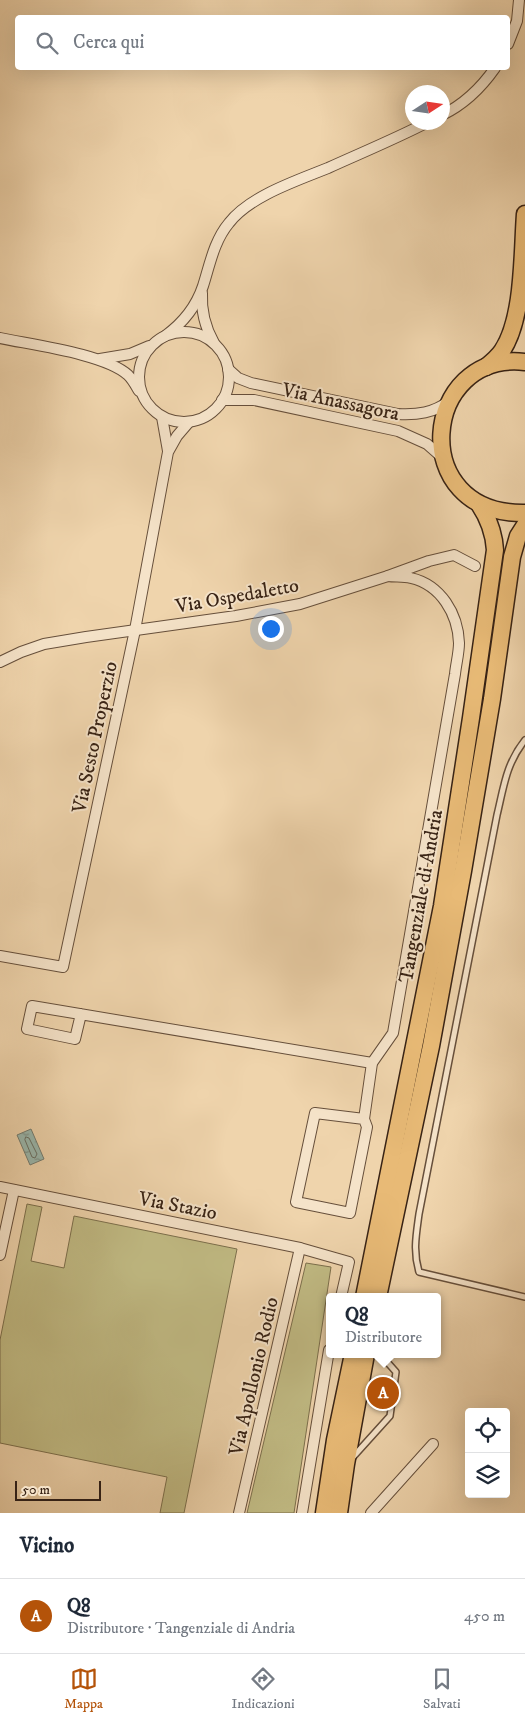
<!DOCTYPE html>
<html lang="it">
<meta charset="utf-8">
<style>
body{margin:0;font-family:"IM FELL DW Pica",serif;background:#f2f2f3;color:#1f2937}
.controls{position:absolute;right:15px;bottom:15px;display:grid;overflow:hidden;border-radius:5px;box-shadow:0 5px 20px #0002}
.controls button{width:45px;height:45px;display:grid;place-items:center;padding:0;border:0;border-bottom:1px solid #e0e1e3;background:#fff;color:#1f2937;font:25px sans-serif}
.compass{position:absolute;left:405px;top:85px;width:45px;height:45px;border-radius:50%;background:#fff;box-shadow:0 5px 20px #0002;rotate:78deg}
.scale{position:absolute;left:15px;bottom:12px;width:86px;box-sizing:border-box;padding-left:5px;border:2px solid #382315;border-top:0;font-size:14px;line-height:18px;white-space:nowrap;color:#382315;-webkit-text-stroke:4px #f5e3c9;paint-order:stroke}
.you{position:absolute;left:270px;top:628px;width:18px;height:18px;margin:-12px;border:4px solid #fff;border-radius:50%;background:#1a73e8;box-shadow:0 0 0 8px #1a73e833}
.badge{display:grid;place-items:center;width:32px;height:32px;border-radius:50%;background:#b45309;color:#fff;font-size:16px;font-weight:700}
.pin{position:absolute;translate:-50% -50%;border:2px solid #fff;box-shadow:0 1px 5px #0006}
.popup{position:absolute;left:326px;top:1293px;width:115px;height:65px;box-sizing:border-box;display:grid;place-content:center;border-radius:5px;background:#fff;filter:drop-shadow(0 1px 4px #0005);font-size:16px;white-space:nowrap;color:#747a83}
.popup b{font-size:19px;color:#1f2937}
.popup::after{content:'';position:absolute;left:50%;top:100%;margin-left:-10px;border:10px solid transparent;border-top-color:#fff}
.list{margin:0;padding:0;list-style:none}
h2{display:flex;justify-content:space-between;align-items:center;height:65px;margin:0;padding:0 20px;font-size:21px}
h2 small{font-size:16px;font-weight:400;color:#747a83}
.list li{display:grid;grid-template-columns:32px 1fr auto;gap:15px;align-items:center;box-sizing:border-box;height:75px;padding:0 20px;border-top:1px solid #e0e1e3}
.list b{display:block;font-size:19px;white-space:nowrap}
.list p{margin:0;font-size:16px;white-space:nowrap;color:#747a83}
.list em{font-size:16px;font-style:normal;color:#747a83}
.icon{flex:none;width:28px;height:28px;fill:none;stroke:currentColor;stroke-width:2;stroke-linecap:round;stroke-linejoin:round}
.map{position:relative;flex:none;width:525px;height:1513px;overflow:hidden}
.search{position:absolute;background:#fff;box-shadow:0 5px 20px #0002;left:15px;right:15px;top:15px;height:55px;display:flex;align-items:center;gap:12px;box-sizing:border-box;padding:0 18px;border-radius:5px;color:#747a83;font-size:19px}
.sheet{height:140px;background:#fff}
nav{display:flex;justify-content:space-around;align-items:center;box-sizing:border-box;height:70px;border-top:1px solid #e0e1e3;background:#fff;font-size:14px;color:#747a83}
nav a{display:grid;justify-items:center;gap:2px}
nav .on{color:#b45309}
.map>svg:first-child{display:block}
.green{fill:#c1bb84;stroke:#7c6f4c}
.water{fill:url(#water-ripples);stroke:#737c71}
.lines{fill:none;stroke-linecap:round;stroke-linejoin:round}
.shore{stroke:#696e62;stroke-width:1}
.service-casing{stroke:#664f3b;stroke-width:8}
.minor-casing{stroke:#664f3b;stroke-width:12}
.primary-casing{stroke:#382315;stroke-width:19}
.service{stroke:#f5e3c9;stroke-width:5}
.minor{stroke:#f5e3c9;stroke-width:10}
.primary{stroke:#e8ba76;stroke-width:16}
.labels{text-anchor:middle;stroke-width:4;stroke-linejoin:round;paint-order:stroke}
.street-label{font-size:20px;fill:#382315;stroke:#f5e3c9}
</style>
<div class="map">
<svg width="525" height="1513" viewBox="0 0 525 1513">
<defs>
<pattern id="water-ripples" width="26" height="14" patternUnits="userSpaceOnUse" patternTransform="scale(1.25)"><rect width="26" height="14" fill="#9ab8ae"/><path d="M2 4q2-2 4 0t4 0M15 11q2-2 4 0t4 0" fill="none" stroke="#7f958c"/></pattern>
</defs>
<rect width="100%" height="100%" fill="#efd4ac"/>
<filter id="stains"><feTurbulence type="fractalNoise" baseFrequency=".004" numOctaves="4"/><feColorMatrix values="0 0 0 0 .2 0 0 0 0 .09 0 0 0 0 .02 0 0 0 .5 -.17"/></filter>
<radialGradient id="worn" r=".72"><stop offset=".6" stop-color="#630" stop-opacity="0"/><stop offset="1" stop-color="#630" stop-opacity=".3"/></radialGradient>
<g class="green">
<path d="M27,1204L42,1207L31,1261L64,1268L74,1216L237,1249L184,1513H160L167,1477L0,1443V1340Z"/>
<path d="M306,1263L331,1267L294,1513H247Z"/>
</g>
<path class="water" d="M31,1129L44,1159L30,1165L17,1135Z"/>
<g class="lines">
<path class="shore" d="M26,1137L29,1138L37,1154L35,1158L32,1157L25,1140Z"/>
<g class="service-casing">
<g id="service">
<path d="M525,740C506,764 504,786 497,815L419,1214C416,1236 413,1251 419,1272L525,1297"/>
<path d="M353,1457L390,1416L396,1372L380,1354"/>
</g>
</g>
<g class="minor-casing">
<g id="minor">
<path d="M508,44L517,21L519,0"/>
<path d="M442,115C465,104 481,88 495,68"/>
<path d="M202,293C201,311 205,327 214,343"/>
<circle cx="184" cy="377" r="45"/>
<path d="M165,336C183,323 196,307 203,286C210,264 214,241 229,223C250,196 296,181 328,168C361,153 395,139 428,122"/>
<path d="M0,338C33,345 105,354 128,375C133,380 136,386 139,391"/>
<path d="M100,359L130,354L149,346"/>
<path d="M228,369L238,378L251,383L398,414C417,415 434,413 449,401"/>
<path d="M222,400H254L398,431L427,444L444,459"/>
<path d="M162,417L168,451"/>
<path d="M0,662L21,652L44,644L86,637L236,616L300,604L388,576L429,561L454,555L475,566"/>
<path d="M0,956L63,967L135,630L168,452L177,436L189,422"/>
<path d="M81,1014L75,1039L27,1029L32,1006L372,1063"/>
<path d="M364,1119L315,1113L296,1202L350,1213L367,1127L364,1119L372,1063L393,1033L455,674C456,664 459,653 459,643C458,614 441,585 411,578C404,576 395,577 388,576"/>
<path d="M0,1187L300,1248L349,1262L341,1297"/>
<path d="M0,1255L14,1190"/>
<path d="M239,1513L300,1248"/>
<path d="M302,1513L329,1350"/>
<path d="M371,1513L433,1444"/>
</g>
</g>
<g class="primary-casing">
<g id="primary">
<path d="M525,362C422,350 405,515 525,513"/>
<path d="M486,367C492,362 498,357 502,351C524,318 522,254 525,214"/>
<path d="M364,1297L442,906L471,718L495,550C494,533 489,519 479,504"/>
<path d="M378,1297L431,1046L463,871L492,699L512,557L518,536L525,525"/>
<path d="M324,1513L335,1440L353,1354"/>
<path d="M339,1513L346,1464L366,1354"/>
</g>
</g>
<use href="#service" class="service"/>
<use href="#minor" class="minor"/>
<use href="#primary" class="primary"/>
</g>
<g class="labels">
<g class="street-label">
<text transform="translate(341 401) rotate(12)" y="7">Via Anassagora</text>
<text transform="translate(237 595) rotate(-10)" y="7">Via Ospedaletto</text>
<text transform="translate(94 737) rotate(-78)" y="7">Via Sesto Properzio</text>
<text transform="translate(420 896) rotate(-80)" y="7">Tangenziale di Andria</text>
<text transform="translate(178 1205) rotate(11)" y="7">Via Stazio</text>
<text transform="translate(253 1376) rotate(-77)" y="7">Via Apollonio Rodio</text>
</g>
</g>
<rect width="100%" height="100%" filter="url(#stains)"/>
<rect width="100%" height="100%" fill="url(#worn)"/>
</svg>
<div class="controls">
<button><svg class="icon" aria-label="locate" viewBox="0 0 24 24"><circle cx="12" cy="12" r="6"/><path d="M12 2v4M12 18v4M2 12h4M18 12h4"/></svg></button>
<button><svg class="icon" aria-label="layers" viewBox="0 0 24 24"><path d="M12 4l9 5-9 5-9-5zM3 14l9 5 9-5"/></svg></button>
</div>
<svg class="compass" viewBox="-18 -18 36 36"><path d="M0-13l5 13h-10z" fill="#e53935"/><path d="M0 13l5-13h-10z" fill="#747a83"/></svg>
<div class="scale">50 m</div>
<div class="you"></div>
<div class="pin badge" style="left:383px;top:1393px">A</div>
<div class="popup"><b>Q8</b>Distributore</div>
<div class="search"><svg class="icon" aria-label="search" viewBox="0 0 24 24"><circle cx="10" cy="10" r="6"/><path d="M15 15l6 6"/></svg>Cerca qui</div>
</div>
<section class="sheet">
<h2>Vicino<small></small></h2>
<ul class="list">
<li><span class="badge">A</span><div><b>Q8</b><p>Distributore · Tangenziale di Andria</p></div><em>450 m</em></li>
</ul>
</section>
<nav>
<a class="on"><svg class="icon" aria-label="map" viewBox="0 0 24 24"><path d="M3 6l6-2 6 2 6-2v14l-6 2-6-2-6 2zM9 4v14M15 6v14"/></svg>Mappa</a>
<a><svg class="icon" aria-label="directions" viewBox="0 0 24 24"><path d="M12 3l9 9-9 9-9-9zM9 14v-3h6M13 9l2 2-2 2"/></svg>Indicazioni</a>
<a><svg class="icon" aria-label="saved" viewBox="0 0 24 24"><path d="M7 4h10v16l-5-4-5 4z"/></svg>Salvati</a>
</nav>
